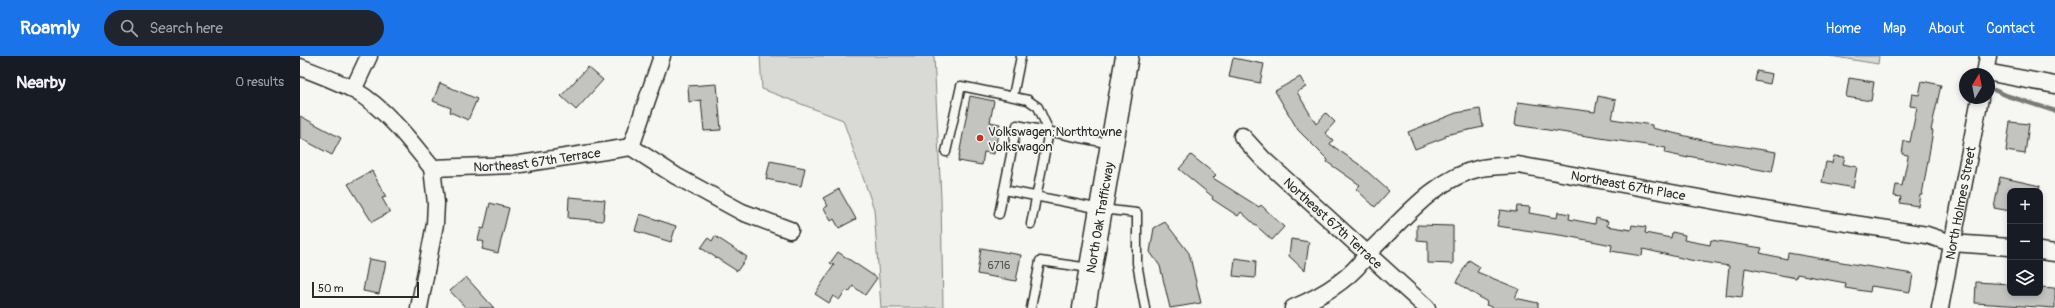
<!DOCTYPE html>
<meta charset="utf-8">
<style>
body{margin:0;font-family:Pangolin,sans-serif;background:#20242c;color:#f1f3f6}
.controls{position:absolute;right:12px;bottom:12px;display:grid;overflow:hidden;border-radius:8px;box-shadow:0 2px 6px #0003}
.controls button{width:36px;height:36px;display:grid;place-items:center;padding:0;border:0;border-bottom:1px solid #363941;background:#171b24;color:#f1f3f6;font:20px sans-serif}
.compass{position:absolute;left:1659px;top:12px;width:36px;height:36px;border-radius:50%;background:#171b24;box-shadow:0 2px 6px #0003;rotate:10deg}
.scale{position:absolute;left:12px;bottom:10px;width:107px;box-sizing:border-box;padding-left:4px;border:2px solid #2b2b2b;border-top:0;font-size:11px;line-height:14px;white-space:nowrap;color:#2b2b2b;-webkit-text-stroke:3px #f6f6f2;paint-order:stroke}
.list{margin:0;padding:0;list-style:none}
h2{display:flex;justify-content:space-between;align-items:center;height:52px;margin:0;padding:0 16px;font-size:17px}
h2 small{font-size:13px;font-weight:400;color:#9ea1a6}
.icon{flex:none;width:22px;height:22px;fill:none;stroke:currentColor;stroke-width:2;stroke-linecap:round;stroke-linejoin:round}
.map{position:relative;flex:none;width:1755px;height:252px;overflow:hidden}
header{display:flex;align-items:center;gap:24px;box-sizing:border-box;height:56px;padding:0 20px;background:#1a73e8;color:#fff}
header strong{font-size:19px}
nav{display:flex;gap:22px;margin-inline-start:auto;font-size:14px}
.search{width:280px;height:36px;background:#20242c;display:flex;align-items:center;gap:10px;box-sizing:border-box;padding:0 14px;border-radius:22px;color:#9ea1a6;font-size:15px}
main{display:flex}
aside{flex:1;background:#171b24}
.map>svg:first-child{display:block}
.green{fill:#d9d9d5;stroke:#828280}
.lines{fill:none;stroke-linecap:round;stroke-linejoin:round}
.stream{stroke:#7a7a78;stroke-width:4.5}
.building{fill:#c3c3c0;stroke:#2b2b2b}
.lane-casing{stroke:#2b2b2b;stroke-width:11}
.street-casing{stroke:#2b2b2b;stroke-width:19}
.secondary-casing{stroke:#2b2b2b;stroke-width:25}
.lane{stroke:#f6f6f2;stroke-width:8}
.street{stroke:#f6f6f2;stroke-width:16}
.secondary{stroke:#f6f6f2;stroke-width:22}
.poi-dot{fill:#c8321e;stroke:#f6f6f2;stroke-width:1.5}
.labels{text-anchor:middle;stroke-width:3;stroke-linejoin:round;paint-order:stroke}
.number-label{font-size:11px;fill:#515150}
.poi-label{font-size:13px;fill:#2b2b2b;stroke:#f6f6f2;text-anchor:start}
.street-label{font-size:13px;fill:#2b2b2b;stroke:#f6f6f2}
</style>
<header>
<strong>Roamly</strong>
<div class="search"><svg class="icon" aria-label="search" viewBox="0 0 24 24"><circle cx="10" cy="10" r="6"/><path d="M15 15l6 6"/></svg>Search here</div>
<nav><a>Home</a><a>Map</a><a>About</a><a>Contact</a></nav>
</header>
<main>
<aside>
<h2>Nearby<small>0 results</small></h2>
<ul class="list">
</ul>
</aside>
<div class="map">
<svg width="1755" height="252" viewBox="0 0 1755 252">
<rect width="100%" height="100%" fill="#f6f6f2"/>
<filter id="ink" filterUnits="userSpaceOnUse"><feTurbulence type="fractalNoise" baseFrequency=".025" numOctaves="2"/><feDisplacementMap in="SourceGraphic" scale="8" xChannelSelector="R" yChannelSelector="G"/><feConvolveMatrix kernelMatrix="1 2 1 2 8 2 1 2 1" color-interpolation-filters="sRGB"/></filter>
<g filter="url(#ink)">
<g class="green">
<path d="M460,0H634L641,142L643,252H581L574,153L543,64L462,33Z"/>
<path d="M1530,0H1579L1578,8Z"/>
</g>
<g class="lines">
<path class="stream" d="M1694,34L1708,40L1755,55"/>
</g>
<g class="building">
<path d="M933,2L964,8L960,27L929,21Z"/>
<path d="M288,11L303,24L276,54L261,40Z"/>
<path d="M1457,15L1472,18L1470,28L1455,25Z"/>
<path d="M1000,21L1006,31L997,36L1016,68L1026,57L1035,66L1025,77L1033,84L1030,88L1060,109L1089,135L1075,151L1056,133L1060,129L1027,106L1028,104L998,74L975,35Z"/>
<path d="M1549,22L1574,26L1571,45L1546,41Z"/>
<path d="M1622,25L1641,29L1631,74L1633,75L1622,139H1620L1618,150L1600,147L1601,141L1594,140L1596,129L1602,130L1608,101V99L1602,98L1604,85L1610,86L1617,51L1610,50L1612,38L1619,39Z"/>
<path d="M140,27L177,43L168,64L150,56L151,52L133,45Z"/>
<path d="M417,28L421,74L404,75L401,44L389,46L388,30Z"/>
<path d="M670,40L694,45L690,66L700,68L694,98L684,96L682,109L658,105Z"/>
<path d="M1298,40L1316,44L1312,63L1352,69V72L1407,85L1476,96L1472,116L1388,100V102L1365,97L1366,92L1215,69L1218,46L1295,56Z"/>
<path d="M1180,53L1183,71L1145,79L1146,81L1115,93L1108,76L1156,57Z"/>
<path d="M0,60L41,82L32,99L0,82Z"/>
<path d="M1710,66L1729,68L1725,98L1706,95Z"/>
<path d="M891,99L916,119L913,122L959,151L961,149L984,171L972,184L941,156L938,160L912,143L913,141L879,113Z"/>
<path d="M1534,100L1545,101L1543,108L1557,111L1553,132L1522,126L1526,106L1532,107Z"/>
<path d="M470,105L505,112L501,130L466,123Z"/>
<path d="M72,115L86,141L82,142L90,156L72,166L48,128Z"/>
<path d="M1700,121L1740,130L1739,135H1710V155L1694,152Z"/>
<path d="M539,133L556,163L539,172L534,163L531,165L524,152L528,150L523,142Z"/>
<path d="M269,141L305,144L303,165L268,162Z"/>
<path d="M190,147L209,152L198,197L182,193L184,186L178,184L181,172L184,173Z"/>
<path d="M1217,150L1230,151L1229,157L1257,162L1258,156L1270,158L1269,163L1295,168L1296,162L1308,165L1307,170L1331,174L1332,169L1346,171L1345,177L1371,182L1372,176L1385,179L1384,184L1410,189L1411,184L1462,192L1460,197L1487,203L1488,197L1613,218L1610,236L1571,230L1570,236L1545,232L1546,227L1497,218L1496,222L1445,212L1442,241L1426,239L1429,210L1390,204L1343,193L1342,200L1311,195L1312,189L1266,180L1197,170L1200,154L1216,156Z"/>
<path d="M340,158L376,170L371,186L335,175Z"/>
<path d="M865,166L889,197L901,247L870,252L860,210L850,196L854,172Z"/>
<path d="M1117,169L1153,170V208L1128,207V185L1117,184Z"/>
<path d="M415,180L447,201L437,215L401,192L408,182L412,185Z"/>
<path d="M991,183L1009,186L1005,215L989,200Z"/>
<path d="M681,192L721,199L716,225L677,218Z"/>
<path d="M538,196L577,222L565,239L553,230L549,236L546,234L539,244L533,240L529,247L515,238L534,209L530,207Z"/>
<path d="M935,202L956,205L955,222L933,220Z"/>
<path d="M69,203L86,206L79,238L63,235Z"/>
<path d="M1169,204L1180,211L1177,216L1219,233L1215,242L1238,247V252H1195L1186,249L1187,246L1156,226Z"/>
<path d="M166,221L194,252H166L150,235Z"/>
<path d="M1676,226L1710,228V237H1740V231L1755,232V252L1675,247Z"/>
</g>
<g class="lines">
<g class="lane-casing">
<g id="lane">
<path d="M713,40L721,0"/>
<path d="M646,96L661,30L728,44L738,51L749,75L731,168"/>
<path d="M704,134L801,153L837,157V207L845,252"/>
<path d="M699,158L717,69L811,88"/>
<path d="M731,252L740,205L790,212"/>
</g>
</g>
<g class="street-casing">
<g id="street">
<path id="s1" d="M0,11C18,18 37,25 54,34C85,52 110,84 132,112L214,109L331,91L376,120L442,156L490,174"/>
<path d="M1686,16L1755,29"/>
<path d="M1685,18L1688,0"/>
<path d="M53,34L69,0"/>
<path id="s2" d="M942,80L963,103L1127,252"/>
<path d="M331,91L362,0"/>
<path d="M1740,195L1755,197"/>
<path d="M119,252L135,168L136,147L132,112"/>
<path id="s3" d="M993,252C1022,240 1051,223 1068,197C1102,165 1134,122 1181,112C1193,110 1206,110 1218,109L1487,158L1601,175L1627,179L1651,187L1710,191"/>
<path id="s4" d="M1640,252L1680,42"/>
</g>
</g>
<g class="secondary-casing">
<g id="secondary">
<path id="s5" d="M784,252L827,0"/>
</g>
</g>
<use href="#lane" class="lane"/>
<use href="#street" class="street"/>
<use href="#secondary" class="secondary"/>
</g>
</g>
<circle class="poi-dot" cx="680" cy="82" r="4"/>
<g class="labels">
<g class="number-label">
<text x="699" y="213">6716</text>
</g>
<g class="poi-label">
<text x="688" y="80">Volkswagen;Northtowne<tspan x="688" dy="15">Volkswagon</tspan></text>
</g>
<g class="street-label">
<text dy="5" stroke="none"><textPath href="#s1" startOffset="275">Northeast 67th Terrace</textPath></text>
<text dy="5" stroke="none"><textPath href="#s3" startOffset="387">Northeast 67th Place</textPath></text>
<text dy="5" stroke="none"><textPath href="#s4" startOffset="107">North Holmes Street</textPath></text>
<text dy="5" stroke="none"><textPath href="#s5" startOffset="92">North Oak Trafficway</textPath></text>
<text dy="5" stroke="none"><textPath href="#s2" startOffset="126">Northeast 67th Terrace</textPath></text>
</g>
</g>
</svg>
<div class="controls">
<button>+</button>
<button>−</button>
<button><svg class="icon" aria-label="layers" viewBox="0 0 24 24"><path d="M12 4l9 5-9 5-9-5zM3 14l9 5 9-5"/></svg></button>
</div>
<svg class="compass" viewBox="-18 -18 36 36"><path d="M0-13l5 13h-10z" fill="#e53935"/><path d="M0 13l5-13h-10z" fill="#9ea1a6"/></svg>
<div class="scale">50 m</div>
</div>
</main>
